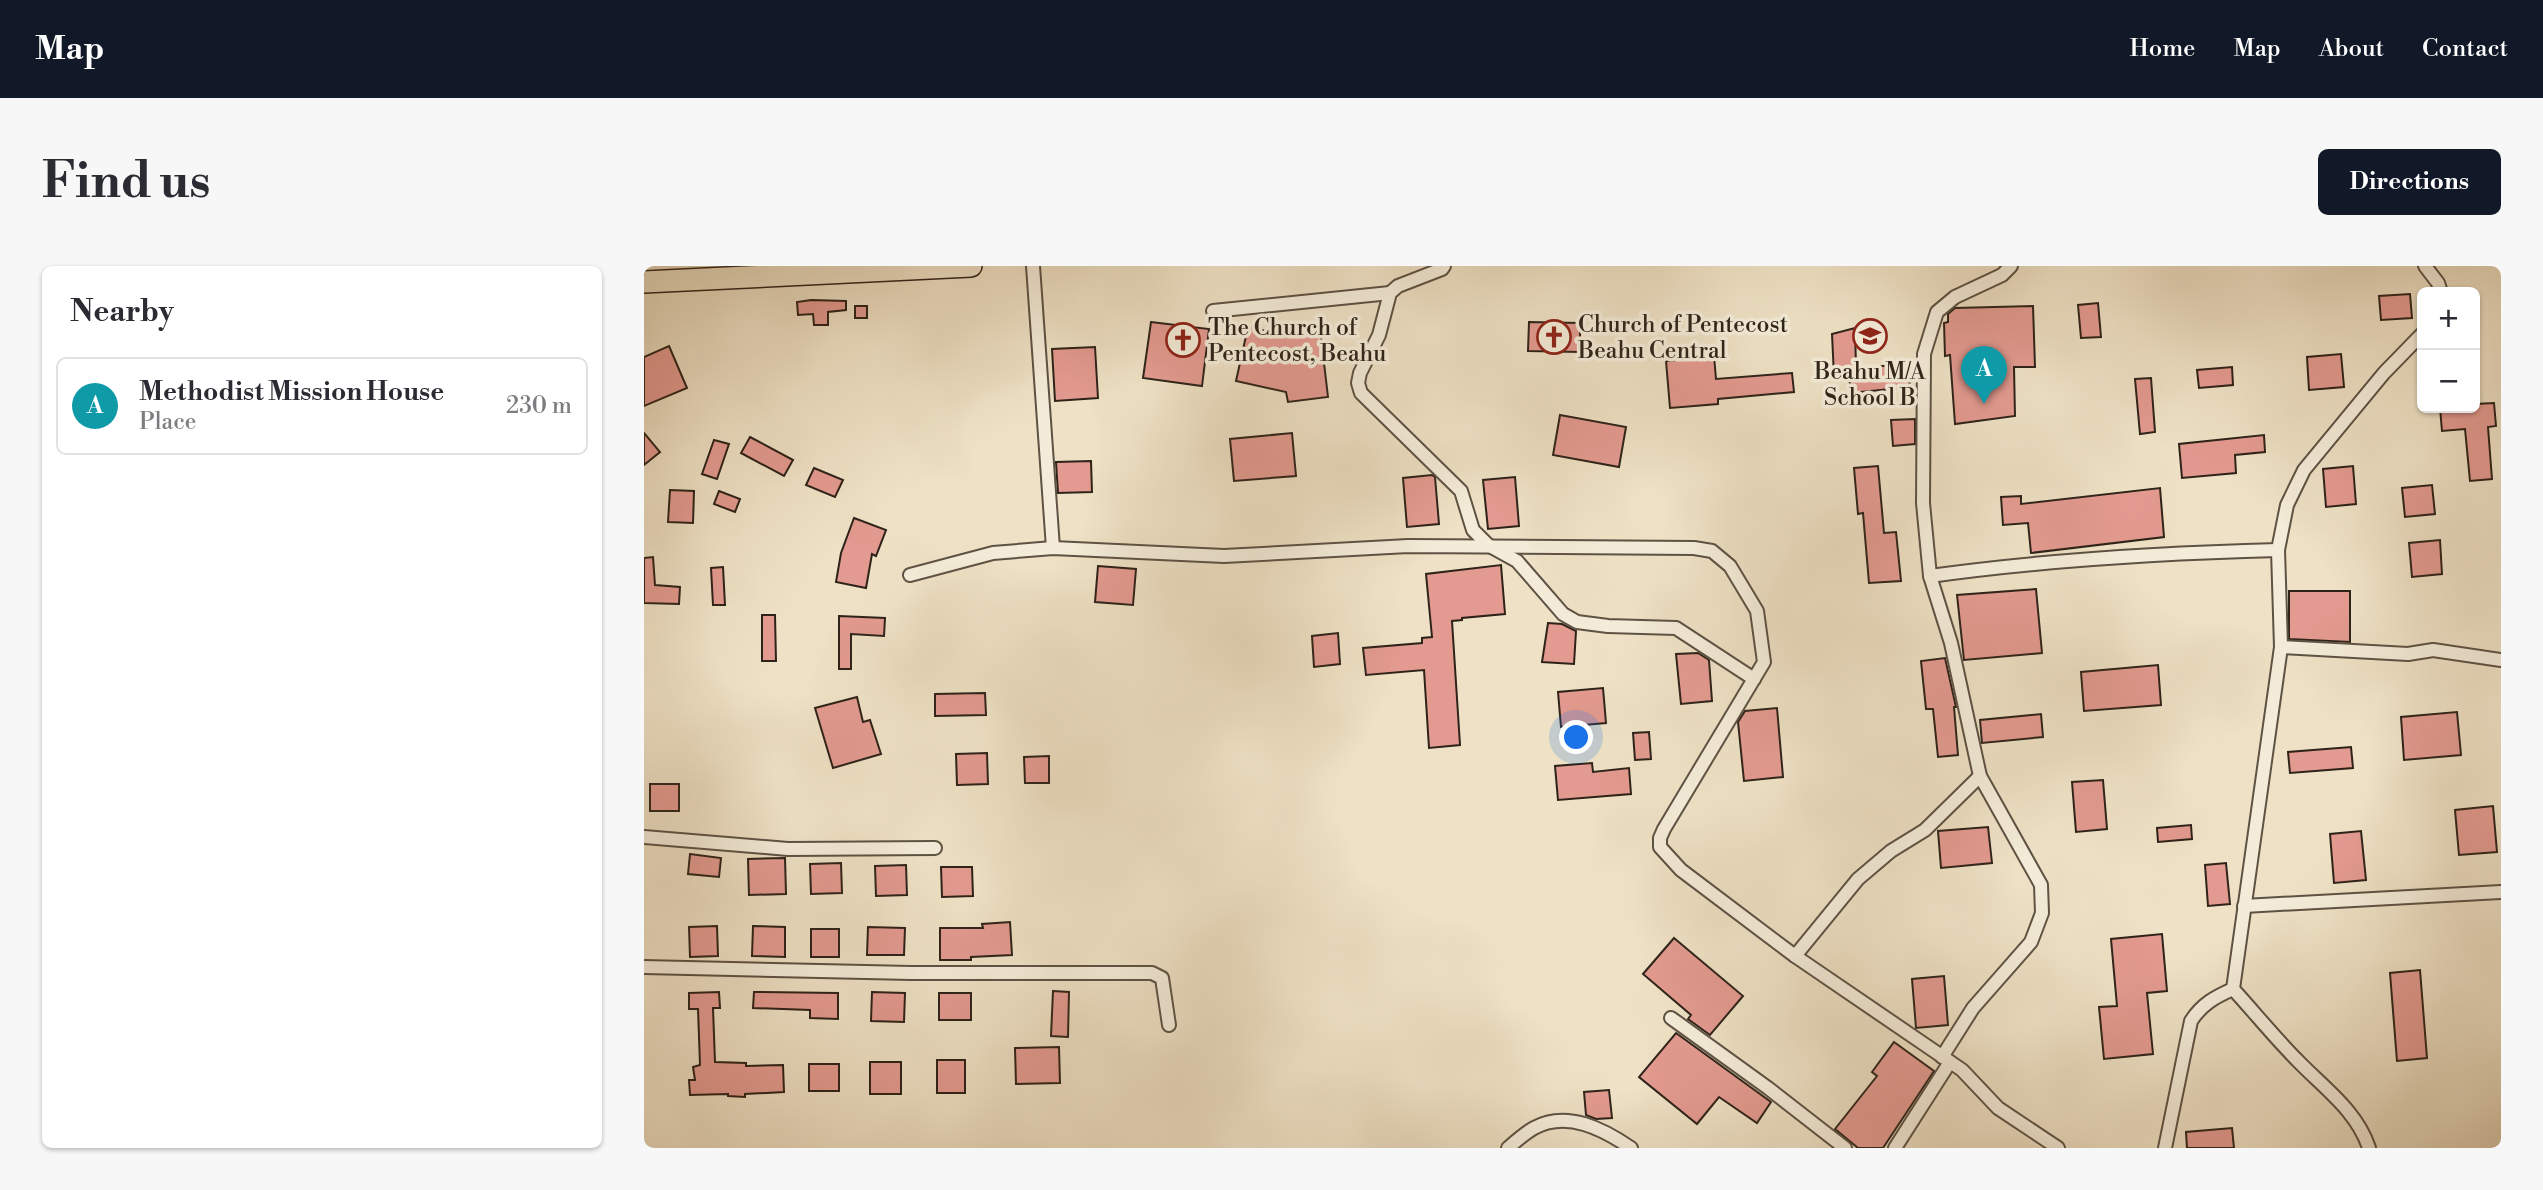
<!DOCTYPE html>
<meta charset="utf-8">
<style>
body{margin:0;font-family:"Libre Bodoni",serif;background:#f7f7f7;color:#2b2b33}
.controls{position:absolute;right:21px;top:21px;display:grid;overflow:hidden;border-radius:10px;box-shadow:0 2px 5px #0004}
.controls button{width:63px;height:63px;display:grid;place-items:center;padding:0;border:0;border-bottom:2px solid #e1e1e2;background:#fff;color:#2b2b33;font:35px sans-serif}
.you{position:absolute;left:933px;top:472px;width:24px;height:24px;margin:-18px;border:5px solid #fff;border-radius:50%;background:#1a73e8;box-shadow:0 0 0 10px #1a73e833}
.badge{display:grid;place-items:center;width:46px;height:46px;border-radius:50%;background:#111827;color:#fff;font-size:23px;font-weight:700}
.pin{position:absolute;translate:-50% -58px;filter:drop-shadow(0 2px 4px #0008)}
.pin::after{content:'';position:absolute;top:37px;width:24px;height:21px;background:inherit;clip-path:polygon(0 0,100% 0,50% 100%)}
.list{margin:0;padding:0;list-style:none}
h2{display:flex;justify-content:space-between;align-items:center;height:91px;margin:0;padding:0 28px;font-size:30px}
h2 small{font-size:23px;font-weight:400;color:#7c7c81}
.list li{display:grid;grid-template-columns:46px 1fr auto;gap:21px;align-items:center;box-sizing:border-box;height:98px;margin:0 14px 14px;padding:0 14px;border:2px solid #e1e1e2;border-radius:10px}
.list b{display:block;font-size:26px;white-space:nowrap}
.list p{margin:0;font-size:23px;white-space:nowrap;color:#7c7c81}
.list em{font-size:23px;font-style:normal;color:#7c7c81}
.map{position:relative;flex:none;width:1857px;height:882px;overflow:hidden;border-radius:10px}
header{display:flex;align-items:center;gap:42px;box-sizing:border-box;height:98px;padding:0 35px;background:#111827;color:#fff}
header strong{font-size:33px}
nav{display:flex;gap:38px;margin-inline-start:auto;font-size:24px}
.intro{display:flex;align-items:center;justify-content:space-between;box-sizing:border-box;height:168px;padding:0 42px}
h1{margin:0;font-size:49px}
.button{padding:18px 32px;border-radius:10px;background:#111827;color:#fff;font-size:24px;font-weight:700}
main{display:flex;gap:42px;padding:0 42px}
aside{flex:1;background:#fff;border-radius:10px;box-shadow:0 2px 5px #0004}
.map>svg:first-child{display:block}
.building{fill:#e39a90;stroke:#2e2319;stroke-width:2}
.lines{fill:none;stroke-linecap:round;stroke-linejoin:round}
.minor-casing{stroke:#5e5244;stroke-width:16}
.trunk-casing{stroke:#2e2319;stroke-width:24}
.minor{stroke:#f4ecd9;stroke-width:12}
.trunk{stroke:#eee1c5;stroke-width:21}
.labels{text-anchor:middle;stroke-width:7;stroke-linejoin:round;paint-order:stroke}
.poi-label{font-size:23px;fill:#2e2319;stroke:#f4ecd9;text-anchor:start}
</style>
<header>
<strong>Map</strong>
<nav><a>Home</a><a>Map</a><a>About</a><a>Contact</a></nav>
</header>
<div class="intro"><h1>Find us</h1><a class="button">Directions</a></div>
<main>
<aside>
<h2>Nearby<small></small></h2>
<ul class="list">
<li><span class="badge" style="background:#0f9aa8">A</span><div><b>Methodist Mission House</b><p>Place</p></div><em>230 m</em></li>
</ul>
</aside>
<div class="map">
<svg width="1857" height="882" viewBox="0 0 1857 882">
<rect width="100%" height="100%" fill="#eee1c5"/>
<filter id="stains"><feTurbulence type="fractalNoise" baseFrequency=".00286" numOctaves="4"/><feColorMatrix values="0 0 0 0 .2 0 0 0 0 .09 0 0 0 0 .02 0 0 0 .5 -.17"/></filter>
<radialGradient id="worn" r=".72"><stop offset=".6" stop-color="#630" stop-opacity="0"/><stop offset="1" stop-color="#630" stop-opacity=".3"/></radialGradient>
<g class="building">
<path d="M1766,28L1768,52L1737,54L1735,30Z"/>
<path d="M167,34L202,35V44L184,46V59H170L169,48L154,49L153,36Z"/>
<path d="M1454,37L1457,71L1437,72L1434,39Z"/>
<rect x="211" y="40" width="12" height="12"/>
<path d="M1389,40L1391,101H1370L1371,150L1311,158L1306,89L1301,90L1300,57L1304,56V48L1311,42Z"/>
<path d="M507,56L565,63L558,120L499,112Z"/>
<path d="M885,56L936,57V86L884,85Z"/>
<path d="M604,61L636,68L676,63L684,131L644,136L642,126L592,115Z"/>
<path d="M1211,62L1212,101L1264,99L1266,121L1207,127L1205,110H1190L1188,68Z"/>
<path d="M25,80L43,122L0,140V91Z"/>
<path d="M451,81L454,132L411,135L408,83Z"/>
<path d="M1697,88L1700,121L1665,124L1663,91Z"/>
<path d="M1070,90L1072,113L1148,107L1150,126L1074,133V138L1026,142L1022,95Z"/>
<path d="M1588,101L1589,119L1555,122L1553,104Z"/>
<path d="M1507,112L1511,166L1496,168L1491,113Z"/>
<path d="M1850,137L1852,160L1844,161L1848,213L1826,215L1821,163L1798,165L1796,142H1831V138Z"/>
<path d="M916,149L982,161L975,201L909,189Z"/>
<path d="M1271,153V178L1249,180L1247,154Z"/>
<path d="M0,167L16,186L0,199Z"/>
<path d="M648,167L652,210L590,215L586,173Z"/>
<path d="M1620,169L1621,186L1591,189L1592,207L1538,212L1535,178Z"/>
<path d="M106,171L149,194L140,210L97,187Z"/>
<path d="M70,174L85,178L73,213L58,208Z"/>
<path d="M447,195L448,226L414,227L412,196Z"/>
<path d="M1234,200L1240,267L1252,266L1257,315L1225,317L1219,247L1214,248L1210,202Z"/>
<path d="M1709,200L1712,238L1682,241L1679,203Z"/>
<path d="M170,202L199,214L191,231L162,219Z"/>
<path d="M788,209L791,211L795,258L763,261L759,212Z"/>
<path d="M871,211L875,260L844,263L839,214Z"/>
<path d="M1788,219L1791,248L1761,251L1758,222Z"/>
<path d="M1516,222L1520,271L1387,287L1384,257L1359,259L1357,231L1377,230V238Z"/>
<path d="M26,224L50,225L49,257L24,256Z"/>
<path d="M75,225L96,233L91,246L70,238Z"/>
<path d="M210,252L242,264L232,290L228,288L222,322L192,316L197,287Z"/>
<path d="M1796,274L1798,308L1768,311L1765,277Z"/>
<path d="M9,291L11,319L36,321L35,338L0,337V292Z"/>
<path d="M857,299L861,348L818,352V354L808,355L816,479L785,482L780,404L722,409L719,382L778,377V372L788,371L782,308Z"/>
<path d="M454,300L492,303L489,339L451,336Z"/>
<path d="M79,301L81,339H69L67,302Z"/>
<path d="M1392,323L1398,387L1320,394L1313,329Z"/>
<path d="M1645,325H1706V376L1645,373Z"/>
<path d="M118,349H131L132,395H118Z"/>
<path d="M195,350L241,352L240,370L207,368V403H195Z"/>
<path d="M904,357L918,358L932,365L930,398L898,396Z"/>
<path d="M694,367L696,398L670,401L668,370Z"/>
<path d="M1054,387L1065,394L1068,435L1037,438L1032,388Z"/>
<path d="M1301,392L1312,441H1310L1314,489L1294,491L1289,443H1282L1277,395Z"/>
<path d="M1514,399L1517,439L1440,445L1437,406Z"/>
<path d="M959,422L962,457L917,461L914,426Z"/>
<path d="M341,427L342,449L291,450V428Z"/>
<path d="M213,431L219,456L226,454L237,488L189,502L171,442Z"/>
<path d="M1133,442L1139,511L1100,515L1094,456L1101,445Z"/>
<path d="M1813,446L1817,489L1760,494L1757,451Z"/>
<path d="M1397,448L1399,471L1338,477L1336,454Z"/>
<path d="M1005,466L1007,493L991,494L989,467Z"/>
<path d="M1707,481L1709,502L1646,507L1644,486Z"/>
<path d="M343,487L344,518L313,519L312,488Z"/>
<path d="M405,490V517H381L380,491Z"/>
<path d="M948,497L949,506L985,502L987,528L914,534L911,500Z"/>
<path d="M1459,514L1463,563L1432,566L1428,516Z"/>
<rect x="6" y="518" width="29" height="27"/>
<path d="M1849,540L1853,586L1815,589L1811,544Z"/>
<path d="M1547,559L1548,573L1514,576L1513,562Z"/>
<path d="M1344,561L1348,597L1297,602L1294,565Z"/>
<path d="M1717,565L1722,614L1690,617L1686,568Z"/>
<path d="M46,588L77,592L75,611L44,608Z"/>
<path d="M141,592L142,628L105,629L104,593Z"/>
<path d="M197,597L198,627L167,628L166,598Z"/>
<path d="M1582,597L1586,638L1564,640L1561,599Z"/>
<path d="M262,599L263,629L232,630L231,600Z"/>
<path d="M297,601H328L329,630L298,631Z"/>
<path d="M366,656L368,689L327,691V694H296V662H339L338,658Z"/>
<path d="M73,660L74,690L46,691L45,661Z"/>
<path d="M109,660L141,661V691L108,690Z"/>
<path d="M224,661L261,662L260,689H223Z"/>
<rect x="167" y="663" width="28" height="28"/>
<path d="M1518,668L1523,725L1503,727L1509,788L1460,793L1455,741L1473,740L1467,673Z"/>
<path d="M1030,672L1099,730L1066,769L1044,753L1047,749L999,708Z"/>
<path d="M1776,704L1783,792L1753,795L1746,707Z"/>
<path d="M1300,710L1304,759L1272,762L1268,713Z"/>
<path d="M409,725L425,726L424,771L407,770Z"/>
<path d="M75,726L76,742H69L71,796L102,797V800L139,799L140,826L101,828V831L84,830V828L46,829L45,814H51L49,801L56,799L54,743H45V727Z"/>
<path d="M110,726L194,727V753L166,752V744L109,742Z"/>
<path d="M228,726L261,727L260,756L227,755Z"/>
<rect x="295" y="727" width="32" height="27"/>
<path d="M1032,767L1127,836L1113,857L1075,831L1053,858L995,811Z"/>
<path d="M1250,776L1290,805L1239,882H1214L1191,863L1233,810L1228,806Z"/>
<path d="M415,781L416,817L372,818L371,782Z"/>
<rect x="293" y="794" width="28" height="33"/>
<rect x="226" y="796" width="31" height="32"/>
<rect x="165" y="798" width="30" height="27"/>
<path d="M965,824L968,852L952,853L942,849L940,826Z"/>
<path d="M1588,862L1590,882H1543L1542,866Z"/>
</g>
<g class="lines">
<g class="minor-casing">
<g id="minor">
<path d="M389,0L409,282"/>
<path d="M800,0L798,3L754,20L746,27L735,69L716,107L714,117L717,127L817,225L829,264L844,279L873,295L919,348L933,356L964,360L1032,362L1110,413"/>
<path d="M1781,0L1794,17L1797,26"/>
<path d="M569,45L746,27"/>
<path d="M266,309L349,287L409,282L580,290L764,280L1050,282L1068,285L1086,300L1113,345L1120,396L1020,563L1016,572V581L1037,604L1151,690L1318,804L1354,842L1414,882"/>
<path d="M1286,310C1401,294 1517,287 1634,284"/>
<path d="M1637,381L1764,388L1789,384L1857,394"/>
<path d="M0,571L144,583L291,582"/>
<path d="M1600,640L1857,626"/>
<path d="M1151,690L1214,613L1247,585L1281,564L1336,510"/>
<path d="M0,701L267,707H508L518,712L525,759"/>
<path d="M1027,752L1124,822L1201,882"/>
<path d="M1298,791L1329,742L1387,676L1398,647L1397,619L1336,510L1307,377L1286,310L1279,237L1280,88L1293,46L1311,31L1358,9L1367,0"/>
<path d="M864,882C872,875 881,867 890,862C923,844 959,863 987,882"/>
<path d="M1251,882L1306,796"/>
<path d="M1521,882L1547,755C1558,738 1571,731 1589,723"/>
<path d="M1725,882C1713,845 1680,822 1654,795C1631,772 1611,747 1589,723L1637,381L1634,284L1643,239L1660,204L1740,107L1778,68"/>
</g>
</g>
<g class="trunk-casing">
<path id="trunk" d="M0,16L327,0"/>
</g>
<use href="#minor" class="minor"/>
<use href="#trunk" class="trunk"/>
</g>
<defs>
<g id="school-ring" transform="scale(1.75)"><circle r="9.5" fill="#f4ecd9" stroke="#8f2418" stroke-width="1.5"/><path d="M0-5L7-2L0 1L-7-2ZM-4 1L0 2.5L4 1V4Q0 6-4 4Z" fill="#8f2418"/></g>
<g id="church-ring" transform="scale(1.75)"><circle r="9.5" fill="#f4ecd9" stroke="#8f2418" stroke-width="1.5"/><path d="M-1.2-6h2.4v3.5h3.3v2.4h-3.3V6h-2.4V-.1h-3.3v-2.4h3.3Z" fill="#8f2418"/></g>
</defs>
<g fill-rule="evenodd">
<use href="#school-ring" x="1226" y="70"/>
<use href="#church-ring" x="910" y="71"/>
<use href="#church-ring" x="539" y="74"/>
</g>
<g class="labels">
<g class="poi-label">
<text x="934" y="66">Church of Pentecost<tspan x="934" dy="26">Beahu Central</tspan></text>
<text x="564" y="69">The Church of<tspan x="564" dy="26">Pentecost, Beahu</tspan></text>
<text x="1226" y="113" text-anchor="middle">Beahu M/A<tspan x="1226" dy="26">School B</tspan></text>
</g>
</g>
<rect width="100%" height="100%" filter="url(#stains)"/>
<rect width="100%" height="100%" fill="url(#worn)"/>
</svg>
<div class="controls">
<button>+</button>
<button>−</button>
</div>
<div class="you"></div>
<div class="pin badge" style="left:1340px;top:138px;background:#0f9aa8">A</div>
</div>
</main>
